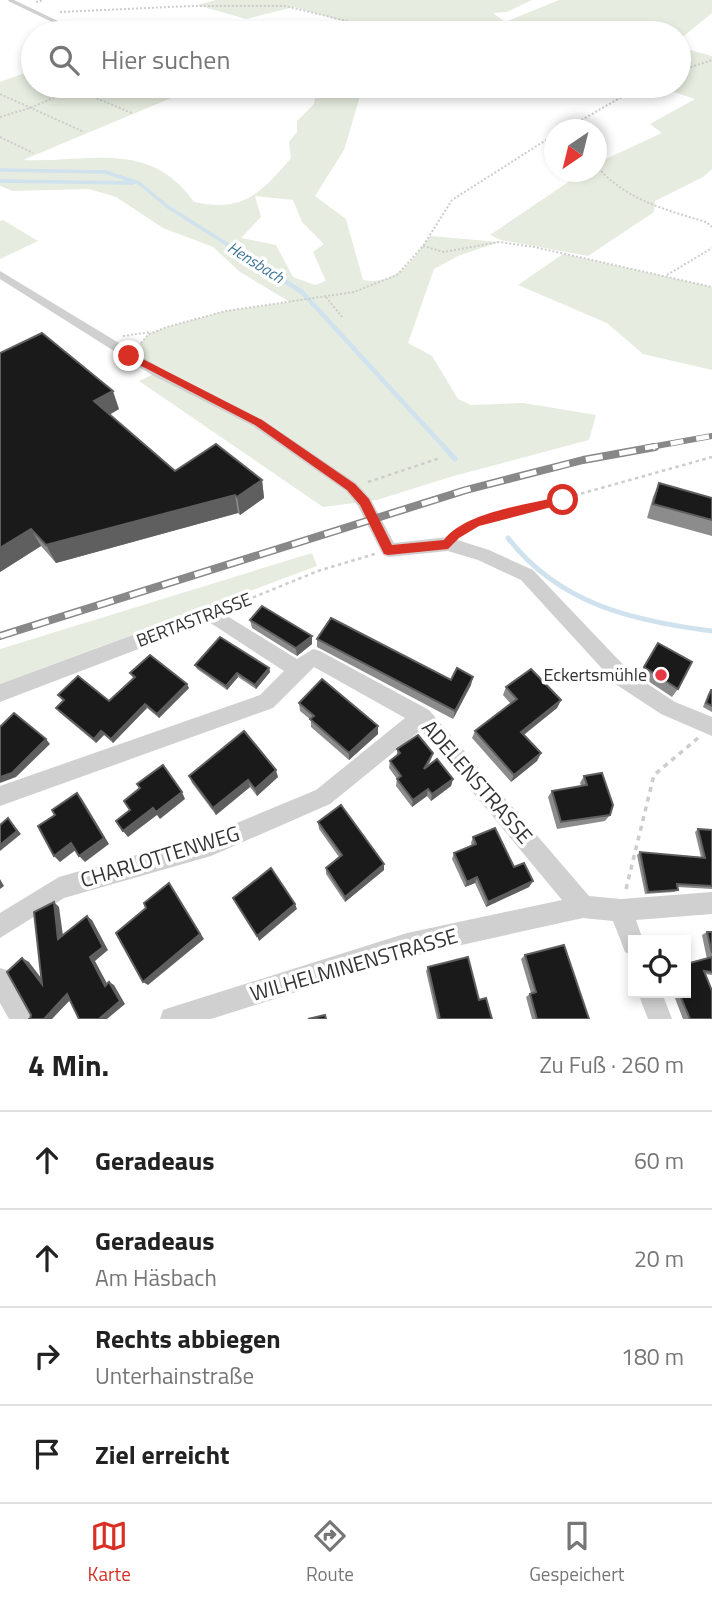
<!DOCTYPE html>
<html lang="de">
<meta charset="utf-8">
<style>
body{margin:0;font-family:"Titillium Web",sans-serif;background:#f6f6f6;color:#222}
.controls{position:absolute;right:21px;bottom:21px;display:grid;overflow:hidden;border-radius:0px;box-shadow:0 4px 10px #0003}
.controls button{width:63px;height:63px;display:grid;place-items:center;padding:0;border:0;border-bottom:2px solid #e0e0e0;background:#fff;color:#222;font:35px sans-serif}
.compass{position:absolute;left:544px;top:119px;width:63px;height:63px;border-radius:50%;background:#fff;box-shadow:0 4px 10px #0003;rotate:215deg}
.stop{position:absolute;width:21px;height:21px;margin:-16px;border:5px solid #d93025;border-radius:50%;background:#fff}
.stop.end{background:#d93025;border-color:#fff;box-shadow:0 2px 7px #0008}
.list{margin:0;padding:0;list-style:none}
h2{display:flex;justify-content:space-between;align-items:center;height:91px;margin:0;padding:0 28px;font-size:30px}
h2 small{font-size:23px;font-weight:400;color:#767676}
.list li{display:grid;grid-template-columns:46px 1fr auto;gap:21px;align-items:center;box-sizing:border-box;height:98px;padding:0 28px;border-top:2px solid #e0e0e0}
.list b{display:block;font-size:26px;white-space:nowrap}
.list p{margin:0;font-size:23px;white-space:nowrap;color:#767676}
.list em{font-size:23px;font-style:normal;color:#767676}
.icon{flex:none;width:38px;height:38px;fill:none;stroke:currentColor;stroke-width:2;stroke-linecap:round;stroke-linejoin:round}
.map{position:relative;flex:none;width:712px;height:1019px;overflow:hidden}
.search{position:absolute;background:#fff;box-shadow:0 4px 10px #0003;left:21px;right:21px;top:21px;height:77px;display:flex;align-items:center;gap:18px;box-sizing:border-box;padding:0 24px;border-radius:38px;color:#767676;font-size:26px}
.sheet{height:483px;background:#fff}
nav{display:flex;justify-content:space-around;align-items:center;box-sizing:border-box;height:98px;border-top:2px solid #e0e0e0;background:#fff;font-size:19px;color:#767676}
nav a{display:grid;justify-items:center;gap:4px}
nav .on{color:#d93025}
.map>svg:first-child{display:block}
.green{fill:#e6ecdf;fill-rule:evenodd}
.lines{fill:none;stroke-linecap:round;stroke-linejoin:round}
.stream-far2{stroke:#cfe2ee;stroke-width:3.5}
.stream-far1{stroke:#cfe2ee;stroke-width:4.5}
.stream{stroke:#cfe2ee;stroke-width:5}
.path-far2{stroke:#cdcdcd;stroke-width:2;stroke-dasharray:2 2;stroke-linecap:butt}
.path-far1{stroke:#cdcdcd;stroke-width:2.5;stroke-dasharray:3.5 3.5;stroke-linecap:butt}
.path{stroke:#cdcdcd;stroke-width:3.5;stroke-dasharray:5 5;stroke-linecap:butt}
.service{stroke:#d0d0d0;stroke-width:3.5}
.minor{fill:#d0d0d0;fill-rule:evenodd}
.rail-far1-casing{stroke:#888;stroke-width:6}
.rail-casing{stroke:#888;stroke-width:8}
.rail-far1{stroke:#fff;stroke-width:4.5;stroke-dasharray:13;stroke-linecap:butt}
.rail{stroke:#fff;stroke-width:5;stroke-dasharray:17;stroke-linecap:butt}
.wall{fill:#8c8c8c}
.shaded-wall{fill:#5f5f5f}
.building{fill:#1a1a1a;stroke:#5f5f5f;stroke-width:2}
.route{fill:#d93025}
.poi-dot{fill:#e63946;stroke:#fff;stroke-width:2.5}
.labels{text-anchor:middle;stroke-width:7;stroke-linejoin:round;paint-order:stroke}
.far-water-label{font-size:16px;font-style:italic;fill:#3f7597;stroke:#fff}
.street-label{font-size:18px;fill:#333;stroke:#fff}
.poi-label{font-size:18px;fill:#333;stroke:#fff;text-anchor:end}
.near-street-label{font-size:21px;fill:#333;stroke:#fff}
</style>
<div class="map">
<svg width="712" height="1019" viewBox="0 0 712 1019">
<rect width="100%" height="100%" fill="#fff"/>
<g class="green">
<path d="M216,0H532L507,12L493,13L505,22L559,0H712V13L679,40V33H563L548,29L533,33H436L445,31L409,28L420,33H332L355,25L294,7L246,19L197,5Z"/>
<path d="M679,47L712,56V169L703,177L655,201L654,212L588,256L501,240L490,235L583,172H596L597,163L662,133L650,124L695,99L656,86H679V70L683,68L679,66Z"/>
<path d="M33,70V86H200L23,160C87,163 150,138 194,202C243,213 261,193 291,158L289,142L297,132V121L314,104L317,86H363L344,150L315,196L346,219L363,280C396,286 412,261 430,236L499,242L458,256L434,269L408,343L432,356L458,399L471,405L523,403L596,415L589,440L450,477L377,500L323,507L139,381L156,373L129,356L149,334L167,327L226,311L290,302L240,272L213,247L163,228L116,197L89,189L13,191L0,186V82ZM255,196L293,200L302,222L324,244L313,252L326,281L315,285L293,277L276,245L241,238L261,217Z"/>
<path d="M3,220L38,241L0,259V221Z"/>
<path d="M563,254L712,287V370L643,354L607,323L518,285Z"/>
<path d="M312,553L317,566L0,684V649Z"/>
</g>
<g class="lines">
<g class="stream-far2">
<path d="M0,170L105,172L139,183L168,207L249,258"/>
<path d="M0,181L133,183"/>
</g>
<path class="stream-far1" d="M246,257L302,292L445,448"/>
<g class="stream">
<path d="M444,447L455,459"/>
<path d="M508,538C559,604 633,621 712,631"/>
</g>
<g class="path-far2">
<path d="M36,2L44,0"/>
<path d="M60,12L191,6H285L372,27L430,22L486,23L546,27L567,33"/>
<path d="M679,65L688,68"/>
<path d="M679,71L712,60"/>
<path d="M67,86L132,113"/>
<path d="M152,86L175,95"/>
<path d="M210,86L242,97"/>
<path d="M0,94L84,132"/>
<path d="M0,117L30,108L81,86"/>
<path d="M564,130L641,86"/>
<path d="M0,137L33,153"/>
<path d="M596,149L607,144"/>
<path d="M596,165C623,199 666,210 706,222L712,227"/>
<path d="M423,246L444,252L499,242L534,247L712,287"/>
<path d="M667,275L712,248"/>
<path d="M326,297L342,317"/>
<path d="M123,336L151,332"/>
<path d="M138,346L149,334L167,327L226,311L354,292L397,275L423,246L452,200L554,135"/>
</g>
<g class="path-far1">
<path d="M368,482L440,458"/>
<path d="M461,531L476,523L712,457"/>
<path d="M227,608L318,571L375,554"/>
</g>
<path class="path" d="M626,889L654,775L698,738"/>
<path class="service" d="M10,0L79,33"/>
<g class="minor">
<path d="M0,271L162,369L263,420L356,483L370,498L394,543L448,537L489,550L533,570L631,673L675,702L712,717V736L661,714L617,685L521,580L478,560L448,551L389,557L383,555L358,506L346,491L253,426L152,375L0,279Z"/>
<path d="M211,606L297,659L313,649L320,651L429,710L589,896L621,899L712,892V914L636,920L643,940H633V956L625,952L613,921L583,918L407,957L211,1019H160L163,1010L172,1007L407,933L562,900L421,730L330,804L211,856L64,898L0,938V913L59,877L210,834L316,790L405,718L314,667L273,708L0,806V786L260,695L284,671L209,622L0,702V684Z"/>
<path d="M0,968L9,971L35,1019H9L0,1003Z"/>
<path d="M638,993H662L672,1019H648Z"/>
</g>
<g class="rail-far1-casing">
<path id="rail-far1" d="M645,448L712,436"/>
</g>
<g class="rail-casing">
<path id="rail" d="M0,636L466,490L583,460L655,447"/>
</g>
<use href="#rail-far1" class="rail-far1"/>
<use href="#rail" class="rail"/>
</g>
<g class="wall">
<path d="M232,86H267L251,93Z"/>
<path d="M0,353L119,409L109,414L175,471L262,480L264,498L240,515L238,513L56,563L41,546L0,572Z"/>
<path d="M659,483L712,498V536L647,518L653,497Z"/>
<path d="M250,620L312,644L297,656L252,628Z"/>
<path d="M317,639L451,680L471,685L453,719L317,647Z"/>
<path d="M658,643L678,689L672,697L639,675Z"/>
<path d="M195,665L269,668L270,672L256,689L238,677L227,690L197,669Z"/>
<path d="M130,673L189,688L159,718L147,708L113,743L104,735L96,743L59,712L56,708L63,701L58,695L109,701L133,678Z"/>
<path d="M506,687L561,700L557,708L524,735L541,753L537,761L511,782L472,738L475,731L511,704L503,695Z"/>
<path d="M711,690H712V712L703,707L708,694Z"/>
<path d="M299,703L378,734L349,760L311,727V720L300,711Z"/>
<path d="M397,749L433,753L431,760L428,766L453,779L451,786L431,801L427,796L412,807L396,786L397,779L389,768L390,761L397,756Z"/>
<path d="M189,776L278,777L257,796L250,787L216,815L192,783Z"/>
<path d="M584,776L610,815L605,821L557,829L548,797L552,791L581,786L580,783Z"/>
<path d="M318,822L384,864V870L345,902L326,874V868L339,857L319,829Z"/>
<path d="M698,829L712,830V889L677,887L678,890L674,892L645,894L637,855L640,852L701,857L695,832Z"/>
<path d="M473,837L533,881L529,887L486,907L475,883L465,887L452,859L454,853L472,846L471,843Z"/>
<path d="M707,932H712V975L705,974L712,1019H683L673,993H686L707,959L702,935Z"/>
<path d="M525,955L589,1019H532L526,997L531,993L521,959Z"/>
<path d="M428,967L479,1000L492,1019H437L426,971Z"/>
</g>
<g class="shaded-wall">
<path d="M257,86H267L251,93L250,89Z"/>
<path d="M113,391L119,409L101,420L94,401Z"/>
<path d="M262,480L264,498L240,515L237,497Z"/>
<path d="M235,495L238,513L56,563L46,545Z"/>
<path d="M31,529L41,546L0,572V548Z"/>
<path d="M312,636V644L297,656L296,648Z"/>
<path d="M269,668L270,672L256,689L255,685Z"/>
<path d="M237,673L238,677L227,690L226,686Z"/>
<path d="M473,677L471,685L453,719L455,711Z"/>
<path d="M187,684L189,688L159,718L157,714Z"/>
<path d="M561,700L557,708L518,739L521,732Z"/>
<path d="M145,704L147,708L113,743L111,739Z"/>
<path d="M378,726V734L349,760V753Z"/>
<path d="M101,731L104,735L96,743L94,739Z"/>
<path d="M46,739L50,744L16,777L0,783V777Z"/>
<path d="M541,753L537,761L511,782L514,775Z"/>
<path d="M276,770L278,777L257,796L255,789Z"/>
<path d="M453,779L451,786L431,801L432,794Z"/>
<path d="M248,780L250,787L216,815L213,808Z"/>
<path d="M428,789L427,796L412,807L413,800Z"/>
<path d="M182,792L185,799L160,819L157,815L128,837L123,831L153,808Z"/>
<path d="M77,793L82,799L109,844L85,862L79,856Z"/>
<path d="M8,818L21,834L0,851V845Z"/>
<path d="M71,843L77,849L60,862L54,856Z"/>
<path d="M384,864V870L345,902V897Z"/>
<path d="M477,877L475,883L465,887L467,882Z"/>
<path d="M0,879L4,886L0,889Z"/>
<path d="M533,881L529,887L486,907L488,902Z"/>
<path d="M169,883L204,939L148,985L143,982Z"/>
<path d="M54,902L59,907L64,943L58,939Z"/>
<path d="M295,904L297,909L259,941L257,936Z"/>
<path d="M87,916L92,920L108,950L95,961L110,989L105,986L90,957Z"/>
<path d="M22,958L29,962L48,987L42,984Z"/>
<path d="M109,982L114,985L125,1004L107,1019H99Z"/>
<path d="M67,994L73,997L52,1019H44Z"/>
</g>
<g class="building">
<path d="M242,86H257L250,89Z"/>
<path d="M42,333L113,391L94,401L175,471L216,444L262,480L237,497L235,495L46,545L31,529L0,548V353Z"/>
<path d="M659,483L712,498V520L653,504Z"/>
<path d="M262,606L312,636L296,648L250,620Z"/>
<path d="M331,618L451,680L457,668L473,677L455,711L317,639Z"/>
<path d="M220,637L269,668L255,685L237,673L226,686L195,665Z"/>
<path d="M658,643L692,662L678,689L644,667Z"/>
<path d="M150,655L187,684L157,714L145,704L111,739L101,731L94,739L56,708L64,700L58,695L78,676L109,701L135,677L130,673Z"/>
<path d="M531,669L561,700L521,732L541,753L514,775L475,731L517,699L506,687Z"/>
<path d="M322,679L378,726L349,753L310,719L314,716L299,703Z"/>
<path d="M711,690H712V706L706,703Z"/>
<path d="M14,713L46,739L12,773L0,777V727Z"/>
<path d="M244,731L276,770L255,789L248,780L213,808L189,776Z"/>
<path d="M418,735L433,753L424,769L437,759L453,779L432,794L428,789L413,800L397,779L401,776L390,761L400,753L397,749Z"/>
<path d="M163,765L182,792L156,812L153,808L123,831L116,821L130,810L124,801L140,788L137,784Z"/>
<path d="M602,773L613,805L610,815L561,822L552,791L587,785L584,776Z"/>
<path d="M77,793L104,838L79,856L71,843L54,856L38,826L55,815L52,810Z"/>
<path d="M341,805L384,864L345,897L326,868L342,855L318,822Z"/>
<path d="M8,818L17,831L0,845V825Z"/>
<path d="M495,828L514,867L524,863L533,881L488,902L477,877L467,882L454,853L476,844L473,837Z"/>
<path d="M698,829L712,830V886L677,884L678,890L648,892L640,852L705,858Z"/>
<path d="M271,868L295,904L257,936L233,898Z"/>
<path d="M169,883L200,934L143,982L116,933L146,908L144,903Z"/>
<path d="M54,902L58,939L87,916L103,947L90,957L105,986L109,982L120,1001L99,1019H79L67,994L44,1019H28H30L31,1015L7,972L22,958L42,984L34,912Z"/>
<path d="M707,932H712V953Z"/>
<path d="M564,945L589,1019H537L530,994L536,992L525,955Z"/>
<path d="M468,957L479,1000L486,998L492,1019H440L428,967Z"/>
<path d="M712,957V972L704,971L712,991V1019H690L679,993H686V964Z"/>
<path d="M325,1015L326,1019H308Z"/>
</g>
<path class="route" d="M126,354H133L262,420L355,484L369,499L392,545L444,540C464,512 530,504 563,496L568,500L563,504L479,526L459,538L448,549L388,555L384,554L360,505L347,490L255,425L126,358Z"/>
<circle class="poi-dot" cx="661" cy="675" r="7"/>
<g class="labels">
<g class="far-water-label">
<text transform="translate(256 262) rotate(32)" y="6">Hensbach</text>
</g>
<g class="street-label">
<text transform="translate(194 620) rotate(-21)" y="6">BERTASTRASSE</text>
</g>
<g class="poi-label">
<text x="647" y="681">Eckertsmühle</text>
</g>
<g class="near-street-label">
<text transform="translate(477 782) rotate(49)" y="7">ADELENSTRASSE</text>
<text transform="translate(160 857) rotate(-17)" y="7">CHARLOTTENWEG</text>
<text transform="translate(354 965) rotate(-16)" y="7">WILHELMINENSTRASSE</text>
</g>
</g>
</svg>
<div class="controls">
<button><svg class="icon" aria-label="locate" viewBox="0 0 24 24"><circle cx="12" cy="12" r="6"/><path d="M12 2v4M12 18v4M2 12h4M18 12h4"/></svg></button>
</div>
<svg class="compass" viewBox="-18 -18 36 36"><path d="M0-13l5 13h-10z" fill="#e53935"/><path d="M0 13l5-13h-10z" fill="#767676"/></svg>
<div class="stop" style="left:563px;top:500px"></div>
<div class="stop end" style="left:129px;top:356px"></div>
<div class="search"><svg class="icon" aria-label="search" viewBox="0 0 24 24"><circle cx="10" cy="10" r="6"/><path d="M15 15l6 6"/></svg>Hier suchen</div>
</div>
<section class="sheet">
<h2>4 Min.<small>Zu Fuß · 260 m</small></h2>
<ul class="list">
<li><svg class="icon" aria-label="ahead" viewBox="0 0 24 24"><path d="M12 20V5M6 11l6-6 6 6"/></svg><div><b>Geradeaus</b></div><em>60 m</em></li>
<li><svg class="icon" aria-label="ahead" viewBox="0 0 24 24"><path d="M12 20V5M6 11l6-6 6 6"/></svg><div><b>Geradeaus</b><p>Am Häsbach</p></div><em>20 m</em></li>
<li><svg class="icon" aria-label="right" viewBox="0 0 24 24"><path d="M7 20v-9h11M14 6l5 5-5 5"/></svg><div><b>Rechts abbiegen</b><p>Unterhainstraße</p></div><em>180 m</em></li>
<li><svg class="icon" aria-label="arrive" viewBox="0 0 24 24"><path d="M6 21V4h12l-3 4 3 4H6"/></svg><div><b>Ziel erreicht</b></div></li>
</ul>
</section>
<nav>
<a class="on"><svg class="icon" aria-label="map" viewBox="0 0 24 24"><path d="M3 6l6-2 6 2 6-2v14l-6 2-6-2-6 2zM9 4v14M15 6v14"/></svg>Karte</a>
<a><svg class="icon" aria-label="directions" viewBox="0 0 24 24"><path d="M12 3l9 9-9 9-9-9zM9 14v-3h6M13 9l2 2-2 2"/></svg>Route</a>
<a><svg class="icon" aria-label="saved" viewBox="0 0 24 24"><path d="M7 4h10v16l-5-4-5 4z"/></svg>Gespeichert</a>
</nav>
